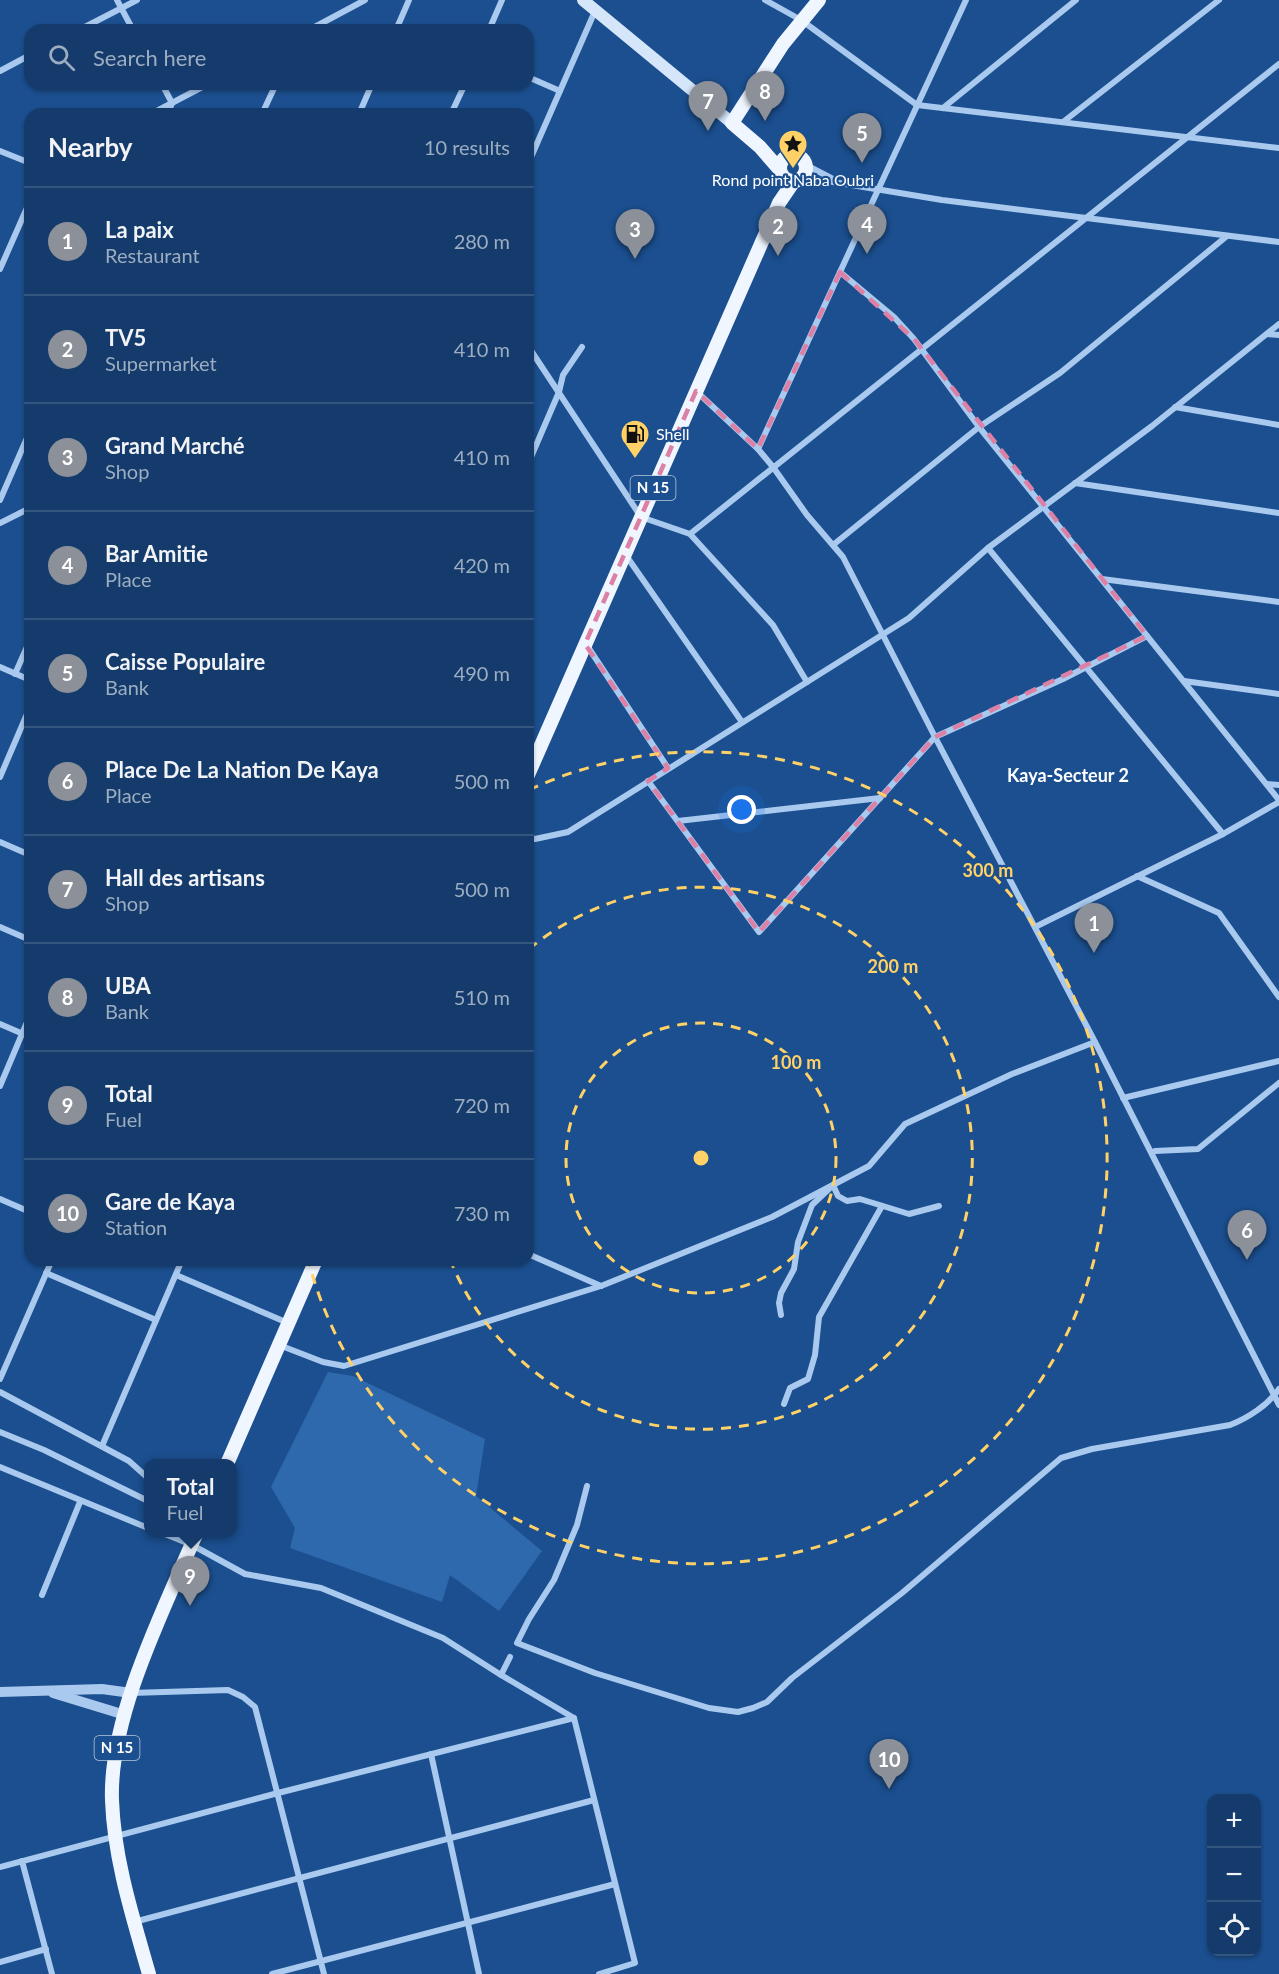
<!DOCTYPE html>
<meta charset="utf-8">
<style>
body{margin:0;font-family:Lato,sans-serif;background:#214673;color:#f1f3f6}
.controls{position:absolute;right:18px;bottom:18px;display:grid;overflow:hidden;border-radius:12px;box-shadow:0 2px 4px #0004}
.controls button{width:54px;height:54px;display:grid;place-items:center;padding:0;border:0;border-bottom:2px solid #33557e;background:#143b6b;color:#f1f3f6;font:30px sans-serif}
.you{position:absolute;left:742px;top:810px;width:21px;height:21px;margin:-15px;border:4px solid #fff;border-radius:50%;background:#1a73e8;box-shadow:0 0 0 9px #1a73e833}
.badge{display:grid;place-items:center;width:39px;height:39px;border-radius:50%;background:#8c9099;color:#fff;font-size:20px;font-weight:700}
.pin{position:absolute;translate:-50% -50px;filter:drop-shadow(0 2px 3px #0008)}
.pin::after{content:'';position:absolute;top:32px;width:21px;height:18px;background:inherit;clip-path:polygon(0 0,100% 0,50% 100%)}
.popup{position:absolute;left:144px;top:1459px;width:93px;height:78px;box-sizing:border-box;display:grid;place-content:center;border-radius:12px;background:#143b6b;filter:drop-shadow(0 2px 4px #0005);font-size:20px;white-space:nowrap;color:#9dadc1}
.popup b{font-size:22px;color:#f1f3f6}
.popup::after{content:'';position:absolute;left:50%;top:100%;margin-left:-12px;border:12px solid transparent;border-top-color:#143b6b}
.list{margin:0;padding:0;list-style:none}
h2{display:flex;justify-content:space-between;align-items:center;height:78px;margin:0;padding:0 24px;font-size:26px}
h2 small{font-size:20px;font-weight:400;color:#9dadc1}
.list li{display:grid;grid-template-columns:39px 1fr auto;gap:18px;align-items:center;box-sizing:border-box;height:108px;padding:0 24px;border-top:2px solid #33557e}
.list b{display:block;font-size:22px;white-space:nowrap}
.list p{margin:0;font-size:20px;white-space:nowrap;color:#9dadc1}
.list em{font-size:20px;font-style:normal;color:#9dadc1}
.icon{flex:none;width:33px;height:33px;fill:none;stroke:currentColor;stroke-width:2;stroke-linecap:round;stroke-linejoin:round}
.map{position:relative;flex:none;width:1279px;height:1974px;overflow:hidden}
.search{position:absolute;background:#143b6b;box-shadow:0 2px 4px #0004;left:24px;top:24px;width:510px;height:66px;display:flex;align-items:center;gap:15px;box-sizing:border-box;padding:0 21px;border-radius:18px;color:#9dadc1;font-size:22px}
.panel{position:absolute;background:#143b6b;box-shadow:0 2px 4px #0004;left:24px;top:108px;width:510px;height:1158px;border-radius:18px}
.map>svg:first-child{display:block}
.green{fill:#2e69ad}
.lines{fill:none;stroke-linecap:round;stroke-linejoin:round}
.minor{stroke:#a9c9ee;stroke-width:6}
.tertiary{stroke:#a9c9ee;stroke-width:10}
.secondary{stroke:#d6e6fa;stroke-width:12}
.primary{stroke:#f0f6ff;stroke-width:14}
.marked{fill:none;stroke:#dd80a5;stroke-width:4.5;stroke-dasharray:12 8;stroke-linejoin:round}
.ring{fill:none;stroke:#ffd166;stroke-width:3;stroke-dasharray:10 8}
.labels{text-anchor:middle;stroke-width:4.5;stroke-linejoin:round;paint-order:stroke}
.shield{fill:#1b4f8f;stroke:#bbcadd;stroke-width:1.5}
.shield-label{font-size:15px;font-weight:bold;fill:#fff}
.poi-label{font-size:16px;fill:#fff;stroke:#1b4f8f}
.neighbourhood-label{font-size:18px;font-weight:bold;fill:#fff;stroke:#1b4f8f}
.centre{fill:#ffd166;stroke:#1b4f8f;stroke-width:3}
.ring-label{font-size:18px;text-anchor:middle;font-weight:bold;fill:#ffd166;stroke:#1b4f8f;stroke-width:4.5;stroke-linejoin:round;paint-order:stroke}
</style>
<div class="map">
<svg width="1279" height="1974" viewBox="0 0 1279 1974">
<rect width="100%" height="100%" fill="#1b4f8f"/>
<path class="green" d="M328,1372L353,1376L485,1439L476,1496L542,1551L499,1611L450,1575L442,1602L290,1548L295,1528L271,1487Z"/>
<g class="lines">
<g class="minor">
<path d="M117,0L133,30"/>
<path d="M765,0L801,20L917,105L1279,148"/>
<path d="M79,30L137,0"/>
<path d="M309,30L365,0"/>
<path d="M396,30L409,0"/>
<path d="M489,30L502,0"/>
<path d="M0,71L30,55"/>
<path d="M528,77L560,91"/>
<path d="M162,84L172,103L168,114"/>
<path d="M943,108L1076,0"/>
<path d="M151,114L208,84"/>
<path d="M262,114L276,84"/>
<path d="M359,114L372,84"/>
<path d="M451,114L465,84"/>
<path d="M1063,122L1219,0"/>
<path d="M0,151L30,163"/>
<path d="M528,164L595,11"/>
<path d="M806,165L833,179"/>
<path d="M803,177L942,200L1279,242"/>
<path d="M0,269L30,201"/>
<path d="M840,272L894,317L914,339L979,427L1279,800"/>
<path d="M1267,334L1279,335"/>
<path d="M528,346L641,517L690,534L773,625L807,682"/>
<path d="M696,391L758,449L773,467L807,515L843,557L935,737L1095,1042L1279,1405"/>
<path d="M1175,407L1279,425"/>
<path d="M758,449L966,0"/>
<path d="M528,464L559,392L563,375L582,347"/>
<path d="M1075,483L1279,513"/>
<path d="M0,500L30,431"/>
<path d="M0,523L30,508"/>
<path d="M690,534L1279,64"/>
<path d="M833,545L979,427L1060,373L1227,236"/>
<path d="M988,548L1223,834"/>
<path d="M625,554L742,722"/>
<path d="M1102,579L1279,602"/>
<path d="M586,644L668,768"/>
<path d="M0,667L30,680"/>
<path d="M15,674L30,640"/>
<path d="M1184,681L1279,694"/>
<path d="M0,777L30,707"/>
<path d="M648,781L759,932L935,737L1063,679L1147,636"/>
<path d="M1267,784L1279,785"/>
<path d="M678,821L880,798"/>
<path d="M528,838L535,839L568,832L909,618L988,548L1152,426L1279,324"/>
<path d="M0,842L30,855"/>
<path d="M1137,876L1219,913L1279,997"/>
<path d="M0,927L30,940"/>
<path d="M1035,927L1223,834L1279,802"/>
<path d="M0,1024L30,1037"/>
<path d="M0,1086L30,1015"/>
<path d="M1123,1098L1279,1061"/>
<path d="M1155,1151L1198,1149L1279,1083"/>
<path d="M0,1199L30,1212"/>
<path d="M528,1254L601,1286"/>
<path d="M46,1273L156,1320"/>
<path d="M176,1275L288,1323"/>
<path d="M781,1315L779,1303L781,1293L794,1269L798,1242L812,1205L833,1185L838,1196L847,1201L860,1199L909,1214L939,1206"/>
<path d="M279,1345L323,1362L344,1366L601,1286L772,1217L869,1166L905,1124L1012,1074L1095,1042"/>
<path d="M0,1379L52,1260"/>
<path d="M0,1392L129,1461L148,1478"/>
<path d="M784,1404L790,1388L808,1379L815,1355L819,1317L882,1206"/>
<path d="M0,1432L44,1450L148,1501"/>
<path d="M102,1446L182,1260"/>
<path d="M0,1467L148,1528"/>
<path d="M587,1486L577,1525L554,1580L529,1619L517,1643L595,1673L709,1708L738,1712L753,1708L767,1702L792,1678L902,1593L1061,1458L1092,1449L1230,1425C1248,1418 1268,1405 1279,1389"/>
<path d="M160,1532L192,1545L245,1574L321,1588L443,1638L501,1675L574,1718L635,1963L599,1974"/>
<path d="M42,1595L80,1502"/>
<path d="M501,1675L510,1657"/>
<path d="M131,1693L228,1690L243,1697L255,1707L324,1974"/>
<path d="M431,1754L479,1974"/>
<path d="M22,1861L52,1974"/>
<path d="M0,1867L278,1793L574,1718"/>
<path d="M134,1922L594,1800"/>
<path d="M0,1962L46,1949"/>
<path d="M272,1974L615,1884"/>
</g>
<g class="tertiary">
<path d="M0,1692L102,1689L131,1693"/>
<path d="M53,1693L125,1715"/>
</g>
<path class="secondary" d="M583,0L732,123"/>
<g class="primary">
<circle cx="793" cy="168" r="13"/>
<path d="M780,170L760,147L732,123L783,44L819,0"/>
<path d="M528,775L779,203L794,181"/>
<path d="M227,1464L316,1260"/>
<path d="M149,1974C133,1918 114,1859 112,1800C109,1717 164,1609 197,1532"/>
</g>
</g>
<path class="marked" d="M840,272L914,339L1147,636L935,737L759,932L648,781L668,768L585,644L696,391L758,449Z"/>
<g class="ring">
<circle cx="701" cy="1158" r="135"/>
<path d="M529 949A271 271 0 1 1 451 1262"/>
<path d="M529 790A406 406 0 1 1 309 1263"/>
</g>
<defs>
<g id="sight-pin" transform="scale(1.5)"><path d="M0 17L-7.5 6A9.5 9.5 0 1 1 7.5 6Z" fill="#ffd166" stroke="#1b4f8f"/><path d="M0-6L1.8-2.2L6-1.7L2.9 1.2L3.7 5.4L0 3.3L-3.7 5.4L-2.9 1.2L-6-1.7L-1.8-2.2Z" fill="#111"/></g>
<g id="fuel-pin" transform="scale(1.5)"><path d="M0 17L-7.5 6A9.5 9.5 0 1 1 7.5 6Z" fill="#ffd166" stroke="#1b4f8f"/><path d="M-5.5-6h7V0h2V4h1.3V-2.5L3-4.5l.8-.8L6-3V5H2.5V1h-1V6h-7ZM-4.2-4.7v3.2H.2V-4.7Z" fill="#111"/></g>
</defs>
<g fill-rule="evenodd">
<use href="#sight-pin" x="793" y="144"/>
<use href="#fuel-pin" x="635" y="434"/>
</g>
<g class="labels">
<g class="shield">
<rect x="630.5" y="476" width="45" height="24" rx="4.5"/>
<rect x="94.5" y="1736" width="45" height="24" rx="4.5"/>
</g>
<g class="shield-label">
<text x="653" y="493">N 15</text>
<text x="117" y="1753">N 15</text>
</g>
<g class="poi-label">
<text x="793" y="186">Rond point Naba Oubri</text>
<text x="656" y="440" text-anchor="start">Shell</text>
</g>
<g class="neighbourhood-label">
<text x="1068" y="782">Kaya-Secteur 2</text>
</g>
</g>
<circle cx="701" cy="1158" r="9" class="centre"/>
<g class="ring-label">
<text x="988" y="877">300 m</text>
<text x="893" y="973">200 m</text>
<text x="796" y="1069">100 m</text>
</g>
</svg>
<div class="controls">
<button>+</button>
<button>−</button>
<button><svg class="icon" aria-label="locate" viewBox="0 0 24 24"><circle cx="12" cy="12" r="6"/><path d="M12 2v4M12 18v4M2 12h4M18 12h4"/></svg></button>
</div>
<div class="you"></div>
<div class="pin badge" style="left:1094px;top:953px">1</div>
<div class="pin badge" style="left:778px;top:256px">2</div>
<div class="pin badge" style="left:635px;top:259px">3</div>
<div class="pin badge" style="left:867px;top:254px">4</div>
<div class="pin badge" style="left:862px;top:163px">5</div>
<div class="pin badge" style="left:1247px;top:1260px">6</div>
<div class="pin badge" style="left:708px;top:131px">7</div>
<div class="pin badge" style="left:765px;top:121px">8</div>
<div class="pin badge" style="left:190px;top:1606px">9</div>
<div class="popup"><b>Total</b>Fuel</div>
<div class="pin badge" style="left:889px;top:1789px">10</div>
<div class="search"><svg class="icon" aria-label="search" viewBox="0 0 24 24"><circle cx="10" cy="10" r="6"/><path d="M15 15l6 6"/></svg>Search here</div>
<section class="panel">
<h2>Nearby<small>10 results</small></h2>
<ul class="list">
<li><span class="badge">1</span><div><b>La paix</b><p>Restaurant</p></div><em>280 m</em></li>
<li><span class="badge">2</span><div><b>TV5</b><p>Supermarket</p></div><em>410 m</em></li>
<li><span class="badge">3</span><div><b>Grand Marché</b><p>Shop</p></div><em>410 m</em></li>
<li><span class="badge">4</span><div><b>Bar Amitie</b><p>Place</p></div><em>420 m</em></li>
<li><span class="badge">5</span><div><b>Caisse Populaire</b><p>Bank</p></div><em>490 m</em></li>
<li><span class="badge">6</span><div><b>Place De La Nation De Kaya</b><p>Place</p></div><em>500 m</em></li>
<li><span class="badge">7</span><div><b>Hall des artisans</b><p>Shop</p></div><em>500 m</em></li>
<li><span class="badge">8</span><div><b>UBA</b><p>Bank</p></div><em>510 m</em></li>
<li><span class="badge">9</span><div><b>Total</b><p>Fuel</p></div><em>720 m</em></li>
<li><span class="badge">10</span><div><b>Gare de Kaya</b><p>Station</p></div><em>730 m</em></li>
</ul>
</section>
</div>
